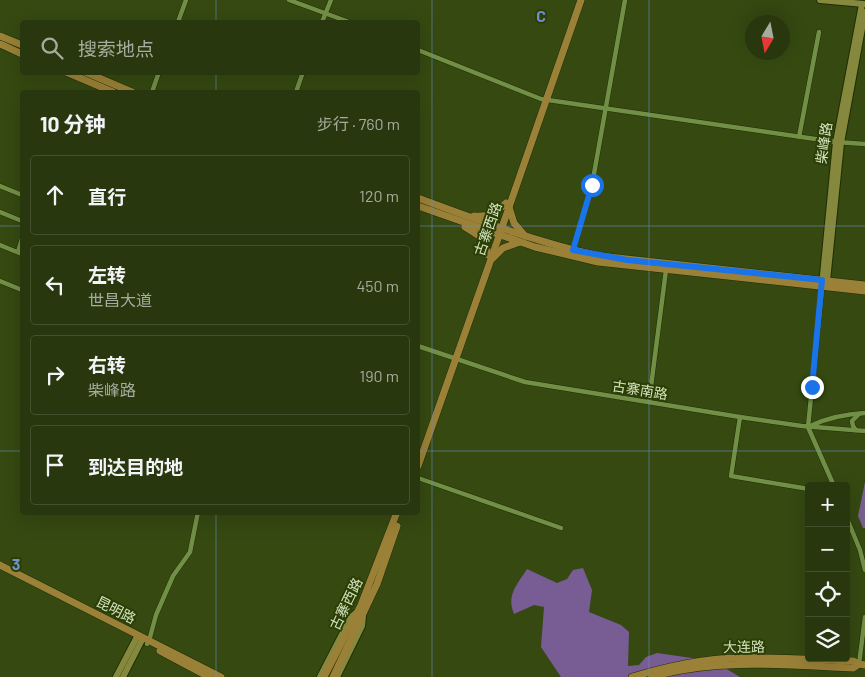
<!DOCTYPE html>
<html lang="zh">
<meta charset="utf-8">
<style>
body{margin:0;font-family:Barlow,"Noto Sans SC",sans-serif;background:#34421b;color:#f1f3f6}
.controls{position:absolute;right:15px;bottom:15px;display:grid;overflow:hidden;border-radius:5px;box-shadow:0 5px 20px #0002}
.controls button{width:45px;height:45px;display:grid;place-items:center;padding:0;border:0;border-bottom:1px solid #44512e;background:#28370d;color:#f1f3f6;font:25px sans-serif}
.compass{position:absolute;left:745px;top:15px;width:45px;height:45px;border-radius:50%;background:#28370d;box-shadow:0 5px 20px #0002;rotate:190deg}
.stop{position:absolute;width:15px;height:15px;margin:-11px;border:4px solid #1a73e8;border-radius:50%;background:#fff}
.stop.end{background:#1a73e8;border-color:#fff;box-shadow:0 1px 5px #0008}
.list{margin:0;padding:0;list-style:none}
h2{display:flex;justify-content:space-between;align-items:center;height:65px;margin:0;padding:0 20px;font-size:21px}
h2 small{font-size:16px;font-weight:400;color:#a5ac9d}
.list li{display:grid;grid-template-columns:32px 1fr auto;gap:15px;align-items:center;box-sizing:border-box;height:80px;margin:0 10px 10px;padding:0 10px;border:1px solid #44512e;border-radius:5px}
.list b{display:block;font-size:19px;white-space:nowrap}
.list p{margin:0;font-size:16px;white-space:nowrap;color:#a5ac9d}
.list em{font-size:16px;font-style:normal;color:#a5ac9d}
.icon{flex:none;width:28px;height:28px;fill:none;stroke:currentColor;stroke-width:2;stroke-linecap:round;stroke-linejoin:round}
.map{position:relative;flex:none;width:865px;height:677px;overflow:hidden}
.search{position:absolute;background:#28370d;box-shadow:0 5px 20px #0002;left:20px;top:20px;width:400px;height:55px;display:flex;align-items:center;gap:12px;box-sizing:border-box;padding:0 18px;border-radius:5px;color:#a5ac9d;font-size:19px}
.panel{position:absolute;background:#28370d;box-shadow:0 5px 20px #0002;left:20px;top:90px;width:400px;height:425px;border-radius:5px}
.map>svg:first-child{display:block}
.green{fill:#78618e}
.forest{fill:#785c94}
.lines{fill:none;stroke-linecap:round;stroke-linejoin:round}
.street-casing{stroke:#1f2d06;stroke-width:5.5}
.secondary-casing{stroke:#1f2d06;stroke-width:8}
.primary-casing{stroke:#1f2d06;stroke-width:8}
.street{stroke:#728f46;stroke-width:4.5}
.secondary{stroke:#86883e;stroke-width:6}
.primary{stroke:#9a8137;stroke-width:7}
.route{stroke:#1a73e8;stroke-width:6}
.grid{fill:none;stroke:#6f91cd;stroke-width:1;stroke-opacity:0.55}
.labels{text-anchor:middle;stroke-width:4;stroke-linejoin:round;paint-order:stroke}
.street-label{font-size:14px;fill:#d3e3bf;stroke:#2b3e03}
.grid-label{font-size:16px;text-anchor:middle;font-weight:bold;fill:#6f91cd;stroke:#2b3e03;stroke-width:4;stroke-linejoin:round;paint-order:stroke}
</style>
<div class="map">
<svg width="865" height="677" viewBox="0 0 865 677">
<rect width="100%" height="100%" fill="#354911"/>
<path class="green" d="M865,482V528H863L858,516Z"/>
<path class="forest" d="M583,568L592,590L589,612L621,625L629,632L628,666L639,665L646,657L657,653L713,661L740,677H561L541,647L544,607L534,605L514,614C506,595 517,585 527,569L557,583L567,579L573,570Z"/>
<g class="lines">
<g class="street-casing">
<g id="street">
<path d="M289,0L349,22"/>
<path d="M178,22L186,0"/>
<path d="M322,22L331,0"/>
<path d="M418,50L541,99L836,142L865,144"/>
<path d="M152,92L159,72"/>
<path d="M296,92L303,72"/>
<path d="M799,137L819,32"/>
<path d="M0,186L22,195"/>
<path d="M0,212L22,221"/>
<path d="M0,245L22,254"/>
<path d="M573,250L592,185L625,0"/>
<path d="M18,252L22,239"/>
<path d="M0,281L22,290"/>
<path d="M822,287L808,427L834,486"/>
<path d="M418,346L525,382L740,417L802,426L865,431"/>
<path d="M649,402L666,270"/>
<path d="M740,417L731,476L809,489"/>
<path d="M810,426C827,418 846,414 865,413"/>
<path d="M856,430L853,426L852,421L859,414"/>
<path d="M418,478L561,528"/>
<path d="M846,516L860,550L865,570"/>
<path d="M147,644L149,641L156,615L173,576L190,552L198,512"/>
<path d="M859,664L865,617"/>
</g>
</g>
<g class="secondary-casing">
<g id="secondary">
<path d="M820,0L864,4"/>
<path d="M824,284L827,281L841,143L865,12"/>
<path d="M822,285L836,142L862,4"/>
<path d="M116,677L138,635"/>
<path d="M123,677L143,638"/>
<path d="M320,677L351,617L357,612"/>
<path d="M337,677L362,626L363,616"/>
</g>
</g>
<g class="primary-casing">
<g id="primary">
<path d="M0,36L22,45"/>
<path d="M0,44L22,54"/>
<path d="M66,72L113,92"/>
<path d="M85,72L132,92"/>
<path d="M418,198C477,220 537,242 599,256L865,285"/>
<path d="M418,206L535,247L598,262L865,291"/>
<path d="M509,207L514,223L525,236"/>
<path d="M474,216C489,217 496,213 506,203"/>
<path d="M465,227C480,236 485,237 488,255"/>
<path d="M493,258L503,248L520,242"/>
<path d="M418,466L490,262L581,0"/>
<path d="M0,565L221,677"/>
<path d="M160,651L209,677"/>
<path d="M324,677L361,605L397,512"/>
<path d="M333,677L377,584L397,526"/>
<path d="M632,677C667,667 704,658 741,658C779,657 816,660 853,661L859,664L865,665"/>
<path d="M652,677C716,658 787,665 853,668L859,664"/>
</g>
</g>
<use href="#street" class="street"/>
<use href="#secondary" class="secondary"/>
<use href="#primary" class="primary"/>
</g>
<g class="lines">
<path class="route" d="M592,185L573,250L627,260L822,280L812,387"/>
</g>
<path class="grid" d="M216,0V22M432,0V677M649,0V677M216,72V92M0,226H22M418,226H865M0,451H22M418,451H865M216,512V677"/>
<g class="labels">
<g class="street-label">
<text transform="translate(824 143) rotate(-82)" y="5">柴峰路</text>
<text transform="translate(488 229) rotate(-71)" y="5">古寨西路</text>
<text transform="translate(640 390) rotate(9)" y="5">古寨南路</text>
<text transform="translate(346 604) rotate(-64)" y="5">古寨西路</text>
<text transform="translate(116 610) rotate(27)" y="5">昆明路</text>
<text transform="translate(744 647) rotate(-1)" y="5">大连路</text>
</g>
</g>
<g class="grid-label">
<text x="541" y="22">C</text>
<text x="16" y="570">3</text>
</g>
</svg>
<div class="controls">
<button>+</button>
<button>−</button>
<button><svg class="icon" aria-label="locate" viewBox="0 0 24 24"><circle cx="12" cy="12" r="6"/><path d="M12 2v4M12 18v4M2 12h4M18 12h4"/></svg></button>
<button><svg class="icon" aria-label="layers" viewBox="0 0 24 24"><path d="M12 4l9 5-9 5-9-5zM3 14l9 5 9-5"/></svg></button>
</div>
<svg class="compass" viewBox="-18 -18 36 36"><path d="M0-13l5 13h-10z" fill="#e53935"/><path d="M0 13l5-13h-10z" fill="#a5ac9d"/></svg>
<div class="stop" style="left:592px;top:185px"></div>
<div class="stop end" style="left:812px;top:387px"></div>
<div class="search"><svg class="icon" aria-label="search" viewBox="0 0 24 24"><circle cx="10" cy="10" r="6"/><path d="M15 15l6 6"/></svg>搜索地点</div>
<section class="panel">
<h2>10 分钟<small>步行 · 760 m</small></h2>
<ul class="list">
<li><svg class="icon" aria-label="ahead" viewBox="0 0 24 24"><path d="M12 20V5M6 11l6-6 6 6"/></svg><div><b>直行</b></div><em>120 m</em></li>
<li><svg class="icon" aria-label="left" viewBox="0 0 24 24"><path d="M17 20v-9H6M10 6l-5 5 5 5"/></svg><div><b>左转</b><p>世昌大道</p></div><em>450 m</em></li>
<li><svg class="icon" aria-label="right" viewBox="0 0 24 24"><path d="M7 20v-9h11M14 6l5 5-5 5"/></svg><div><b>右转</b><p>柴峰路</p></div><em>190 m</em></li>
<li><svg class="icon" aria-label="arrive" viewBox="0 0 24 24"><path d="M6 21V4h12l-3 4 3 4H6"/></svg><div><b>到达目的地</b></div></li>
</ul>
</section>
</div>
